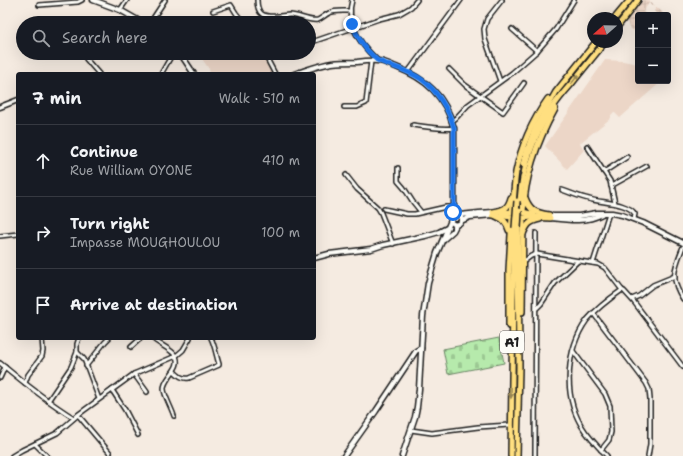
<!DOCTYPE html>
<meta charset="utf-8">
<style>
body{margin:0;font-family:"Shantell Sans",sans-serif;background:#242831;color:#f1f3f6}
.controls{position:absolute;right:12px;top:12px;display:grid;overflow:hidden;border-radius:4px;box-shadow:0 4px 16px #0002}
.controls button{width:36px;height:36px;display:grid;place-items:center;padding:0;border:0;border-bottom:1px solid #363941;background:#171b24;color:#f1f3f6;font:20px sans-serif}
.compass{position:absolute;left:587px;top:12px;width:36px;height:36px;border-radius:50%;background:#171b24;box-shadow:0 4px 16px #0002;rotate:250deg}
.stop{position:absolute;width:12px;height:12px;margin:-9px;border:3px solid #1a73e8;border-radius:50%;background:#fff}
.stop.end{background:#1a73e8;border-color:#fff;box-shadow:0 1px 4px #0008}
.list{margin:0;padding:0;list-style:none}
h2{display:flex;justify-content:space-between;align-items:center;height:52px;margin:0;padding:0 16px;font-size:17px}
h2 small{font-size:13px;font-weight:400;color:#9ea1a6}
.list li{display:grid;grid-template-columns:26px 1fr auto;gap:12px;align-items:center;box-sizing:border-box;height:72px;padding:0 16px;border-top:1px solid #363941}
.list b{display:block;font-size:15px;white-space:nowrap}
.list p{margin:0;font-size:13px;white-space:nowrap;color:#9ea1a6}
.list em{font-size:13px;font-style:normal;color:#9ea1a6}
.icon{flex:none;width:22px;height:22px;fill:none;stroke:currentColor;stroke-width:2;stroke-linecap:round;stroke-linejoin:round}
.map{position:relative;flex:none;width:683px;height:456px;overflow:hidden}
.search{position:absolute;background:#171b24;box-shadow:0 4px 16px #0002;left:16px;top:16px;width:300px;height:44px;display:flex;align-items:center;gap:10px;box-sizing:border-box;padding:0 14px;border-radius:22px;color:#9ea1a6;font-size:15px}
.panel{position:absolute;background:#171b24;box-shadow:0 4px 16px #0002;left:16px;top:72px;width:300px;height:268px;border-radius:4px}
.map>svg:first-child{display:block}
.built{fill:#ecd6c7}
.industrial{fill:url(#industrial-grid)}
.cemetery{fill:url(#cemetery-stones);stroke:#698364}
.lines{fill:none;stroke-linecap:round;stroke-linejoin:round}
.street-casing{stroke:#1c1c1c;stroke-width:6}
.secondary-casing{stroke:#1c1c1c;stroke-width:7}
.highway-casing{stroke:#1c1c1c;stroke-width:8}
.street{stroke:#fdfcf7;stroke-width:3}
.secondary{stroke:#fdfcf7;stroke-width:4}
.highway{stroke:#ffdf80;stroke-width:5}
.highway-bridge-casing{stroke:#1c1c1c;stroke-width:8;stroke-linecap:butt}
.highway-bridge{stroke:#ffdf80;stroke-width:5}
.oneway{fill:#998753}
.route{stroke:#1a73e8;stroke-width:5}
.labels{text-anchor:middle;stroke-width:3;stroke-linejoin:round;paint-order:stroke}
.shield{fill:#fdfcf7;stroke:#605f5e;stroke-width:1}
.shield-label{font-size:13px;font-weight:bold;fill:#1c1c1c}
</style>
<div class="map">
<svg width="683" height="456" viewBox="0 0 683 456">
<defs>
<pattern id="industrial-grid" width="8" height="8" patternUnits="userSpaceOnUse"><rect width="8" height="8" fill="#ecd6c7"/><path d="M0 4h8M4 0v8" fill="none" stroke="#cab7aa"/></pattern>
<pattern id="cemetery-stones" width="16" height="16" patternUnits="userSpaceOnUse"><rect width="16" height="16" fill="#b6eaac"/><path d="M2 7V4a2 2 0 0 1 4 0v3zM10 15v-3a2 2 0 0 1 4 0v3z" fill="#9cc893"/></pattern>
</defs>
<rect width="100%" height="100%" fill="#f5ebe1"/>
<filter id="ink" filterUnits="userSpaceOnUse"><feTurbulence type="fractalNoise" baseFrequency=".025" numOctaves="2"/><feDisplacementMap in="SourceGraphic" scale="8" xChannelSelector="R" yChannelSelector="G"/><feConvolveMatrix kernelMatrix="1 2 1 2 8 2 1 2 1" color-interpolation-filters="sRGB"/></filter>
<g filter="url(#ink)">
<g class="built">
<path d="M203,53H216L224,54L228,56L239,53H263L274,74H210L209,69L200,56Z"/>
<path d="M605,60L623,61L638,64V81H662L620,118L614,112L611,115V118L580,143L584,150L567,169L545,146Z"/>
</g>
<path class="industrial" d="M643,0H648L661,11L664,15H660L658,13L657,14L654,11L656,8L649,3L643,12L647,15H638V33L629,28L627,21Z"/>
<path class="cemetery" d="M499,338L504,363L448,374L443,349Z"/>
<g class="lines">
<g class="street-casing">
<g id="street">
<path d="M257,0C257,5 258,11 262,14C269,19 282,15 290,15C299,15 309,22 318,20C322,18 325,15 329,13C335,10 343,11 350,11"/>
<path d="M352,0C345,24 361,45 377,60"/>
<path d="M39,5L78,2L82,0"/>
<path d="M120,10L127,0"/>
<path d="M213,11L231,5L236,13L244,23"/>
<path d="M150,23L165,0"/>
<path d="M512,29L537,51"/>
<path d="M309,43L379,19L399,14L411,7L417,0"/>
<path d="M264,53L275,74"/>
<path d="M86,59L99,74"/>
<path d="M449,69L465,85L503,112L524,83"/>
<path d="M408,72L461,0"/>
<path d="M161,74L173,53"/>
<path d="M500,81L485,39L484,29L487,19L502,0"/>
<path d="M344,107H357L366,103L371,61"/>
<path d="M452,121L456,118L468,105L512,73L537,51L556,29L574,0"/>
<path d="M413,125C427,127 441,130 454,128"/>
<path d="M587,146L610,181L615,203"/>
<path d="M398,168V181L404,188L413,202L421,212"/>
<path d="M604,172L627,157"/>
<path d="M346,175L357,189L378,208L381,213L393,244"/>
<path d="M611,186L647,166"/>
<path d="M562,190C571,193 580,197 589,199C601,203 628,202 635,214L634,219"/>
<path d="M384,209L407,214H415L446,207H454"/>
<path d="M0,236L18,234"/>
<path d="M683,247C675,267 669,278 683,299"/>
<path d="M523,262L531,256L537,254L598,264L605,268L622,290"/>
<path d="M593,263L609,213"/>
<path d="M632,299L639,296L653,285L675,276"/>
<path d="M537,308L541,304L555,283L578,261"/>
<path d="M593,313L637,371L646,383L649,389L650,399V444L648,456"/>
<path d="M79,338L77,344V352L84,359L99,399"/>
<path d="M152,338C158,344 171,349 175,355C184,367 163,378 164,389C164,395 172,409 174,416"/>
<path d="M131,347L141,338"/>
<path d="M573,351L605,394L610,406L611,432L609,440L601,450"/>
<path d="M0,363C24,383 48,402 74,418"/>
<path d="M86,366L105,342L109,338"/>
<path d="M174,371C179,376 182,379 189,378L219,365V364C216,355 215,346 211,338"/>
<path d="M134,374L147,392"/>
<path d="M0,378L5,367"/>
<path d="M25,383L28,375L42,356L43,351L42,338"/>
<path d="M112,390L125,410L138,435"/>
<path d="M48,401L71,367L77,352"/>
<path d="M78,415L110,453"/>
<path d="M411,430L432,433L478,427L510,425"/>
<path d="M35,444L47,456"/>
<path d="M12,456L22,450L57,433L79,414L134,374L176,356L183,350L190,338"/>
<path d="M535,456L536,233"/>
<path d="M607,456C598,447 588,437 581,425C563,394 566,349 587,320C597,308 609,299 622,290L624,291L634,302L683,367"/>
</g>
</g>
<g class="secondary-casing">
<g id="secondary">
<path d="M93,0L120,10L143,23"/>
<path d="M180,53L194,74"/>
<path d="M294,74C307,70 319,65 332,63C341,62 349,62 357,62C364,61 371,60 378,61C384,61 390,65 396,67C427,79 445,96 454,128V204L453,215"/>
<path d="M0,107L18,100"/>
<circle cx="456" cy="219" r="5.5"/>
<path d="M460,215L479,213L493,212"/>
<path d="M550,216H579L597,213H612L622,215L643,223L683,243"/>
<path d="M550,218C567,220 586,223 602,214"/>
<path d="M461,221L470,217L493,215"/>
<path d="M444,239L453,231L456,225"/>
<path d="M314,258L329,254L371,249L383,245L425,236L439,232L447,228"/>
<path d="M344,456L376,411L416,351L421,348"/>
<path d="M402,456L415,417L417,407L419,389L423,316L428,283L437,253L443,239L451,220"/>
</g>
</g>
<g class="highway-casing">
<g id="highway">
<path d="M615,18L630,0"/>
<path d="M617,27L638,0"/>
<path d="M523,164L530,142L536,127L556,92L596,42"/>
<path d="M525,198C530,211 536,213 549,215"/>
<path d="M520,201C522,171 532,140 548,114C555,103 563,93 572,83C583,69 594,56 605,42"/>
<path d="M493,212C504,210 508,209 511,198"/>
<path d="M502,213L512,212C514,199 514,185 516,172C521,147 533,120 548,99"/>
<path d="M493,215L504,216L512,217L509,270V326"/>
<path d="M534,215L523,212C525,175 537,141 555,109"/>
<path d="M496,216C503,219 507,222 509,230"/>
<path d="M523,234C527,224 530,221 540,219"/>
<path d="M522,312L523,218L532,217L550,218"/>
<path d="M511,456L513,299L515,228"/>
<path d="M517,456L519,367L518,228"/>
</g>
</g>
<use href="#street" class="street"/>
<use href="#secondary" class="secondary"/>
<use href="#highway" class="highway"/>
<g class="highway-bridge-casing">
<g id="highway-bridge">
<path d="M515,228L517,201"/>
<path d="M518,228L519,211"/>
</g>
</g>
<use href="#highway-bridge" class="highway-bridge"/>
</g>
<defs><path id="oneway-solid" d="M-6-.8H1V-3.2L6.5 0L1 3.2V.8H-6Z"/></defs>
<g class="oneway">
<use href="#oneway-solid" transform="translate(575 79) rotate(-51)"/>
<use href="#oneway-solid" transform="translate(511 393) rotate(91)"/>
</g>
</g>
<g class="lines" filter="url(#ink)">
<path class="route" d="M352,24C357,36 362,46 372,55C374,57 376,60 379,61C393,67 408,70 421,79C437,90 449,110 454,128V204L453,212"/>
</g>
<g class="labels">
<rect class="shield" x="500" y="331" width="24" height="22" rx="3"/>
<g class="shield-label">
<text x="512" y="347">A1</text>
</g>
</g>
</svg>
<div class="controls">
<button>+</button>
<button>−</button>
</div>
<svg class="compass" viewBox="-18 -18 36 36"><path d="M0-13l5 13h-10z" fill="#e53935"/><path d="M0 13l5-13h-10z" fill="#9ea1a6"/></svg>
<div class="stop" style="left:453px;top:212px"></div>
<div class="stop end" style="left:352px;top:24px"></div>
<div class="search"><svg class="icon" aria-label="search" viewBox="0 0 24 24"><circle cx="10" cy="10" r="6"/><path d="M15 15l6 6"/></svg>Search here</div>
<section class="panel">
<h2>7 min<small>Walk · 510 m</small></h2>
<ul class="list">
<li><svg class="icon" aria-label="ahead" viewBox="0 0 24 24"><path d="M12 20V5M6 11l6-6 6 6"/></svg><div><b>Continue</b><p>Rue William OYONE</p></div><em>410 m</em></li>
<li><svg class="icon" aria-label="right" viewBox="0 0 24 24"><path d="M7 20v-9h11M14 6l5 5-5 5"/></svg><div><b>Turn right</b><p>Impasse MOUGHOULOU</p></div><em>100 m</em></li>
<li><svg class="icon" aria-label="arrive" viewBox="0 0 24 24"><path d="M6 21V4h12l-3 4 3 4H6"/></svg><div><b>Arrive at destination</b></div></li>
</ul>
</section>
</div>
